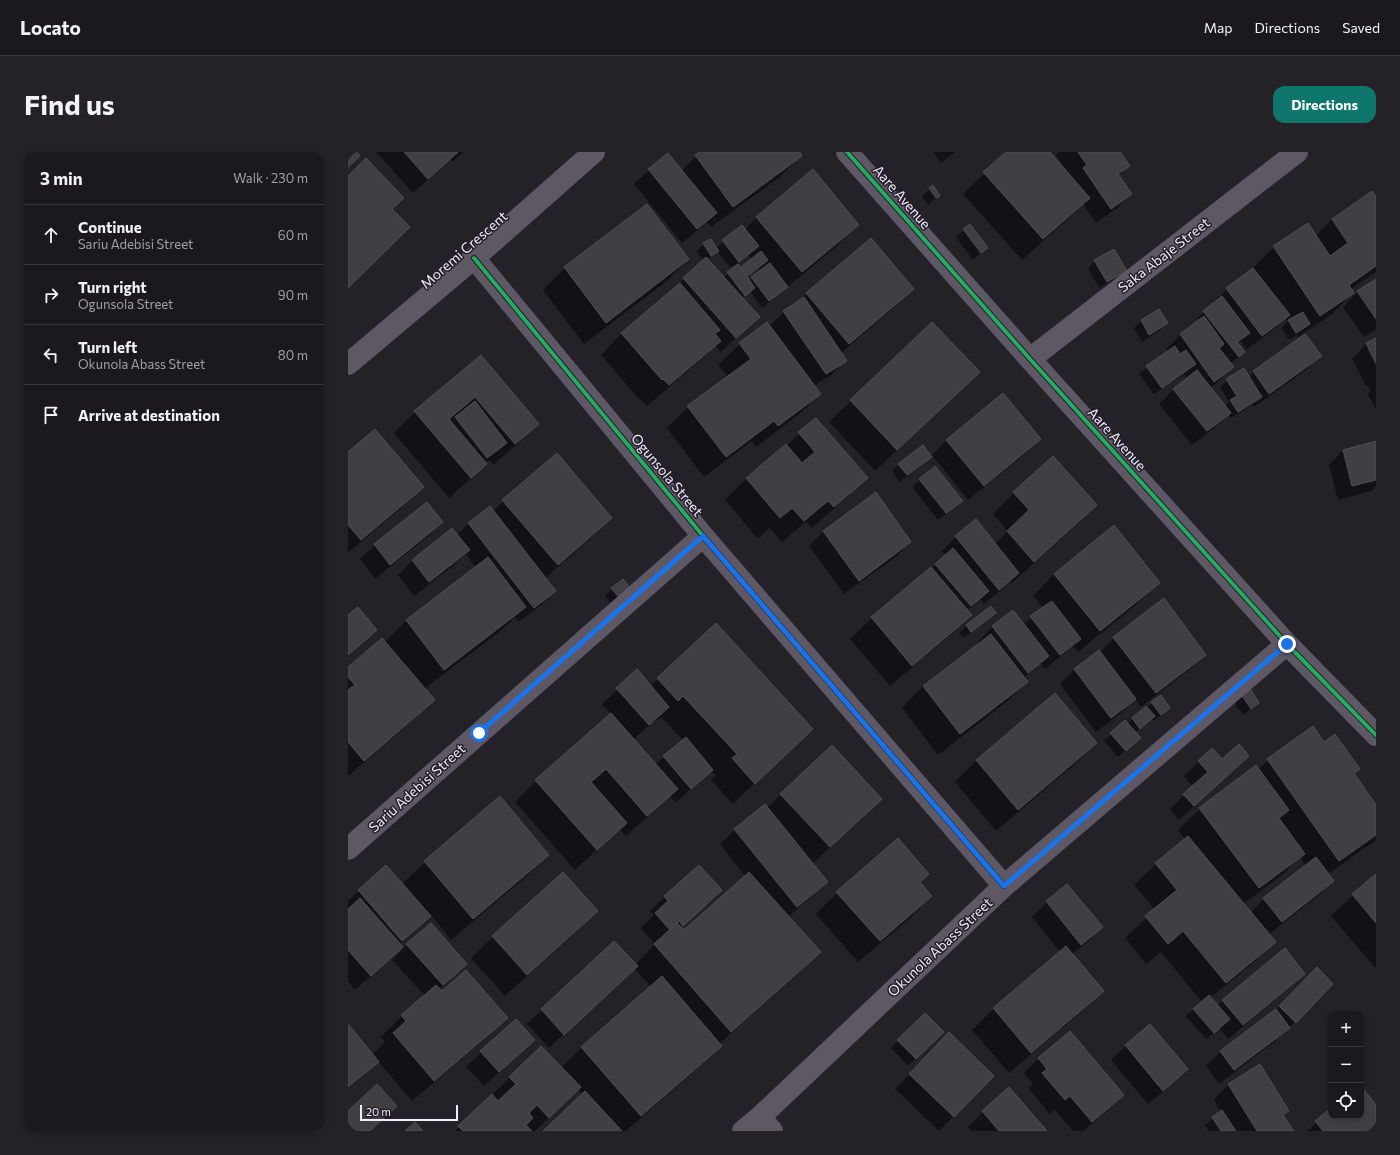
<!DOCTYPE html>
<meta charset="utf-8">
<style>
body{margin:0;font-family:Commissioner,sans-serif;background:#242227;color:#f1f3f6}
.controls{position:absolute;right:12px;bottom:12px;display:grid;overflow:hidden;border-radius:8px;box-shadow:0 2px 6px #0003}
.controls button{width:36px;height:36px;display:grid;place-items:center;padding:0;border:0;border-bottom:1px solid #39383c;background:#1b191e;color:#f1f3f6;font:20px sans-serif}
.scale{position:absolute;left:12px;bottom:10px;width:98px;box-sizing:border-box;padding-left:4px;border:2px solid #f1ecf6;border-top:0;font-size:11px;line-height:14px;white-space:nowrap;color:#f1ecf6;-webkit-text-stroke:3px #241e2b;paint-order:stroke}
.stop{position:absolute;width:12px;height:12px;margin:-9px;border:3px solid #1a73e8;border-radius:50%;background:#fff}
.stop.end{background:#1a73e8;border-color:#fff;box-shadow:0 1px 4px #0008}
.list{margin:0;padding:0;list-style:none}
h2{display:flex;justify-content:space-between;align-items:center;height:52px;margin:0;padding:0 16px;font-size:17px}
h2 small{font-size:13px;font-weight:400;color:#a0a0a4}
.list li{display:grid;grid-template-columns:26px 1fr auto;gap:12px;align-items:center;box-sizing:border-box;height:60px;padding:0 16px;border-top:1px solid #39383c}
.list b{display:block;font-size:15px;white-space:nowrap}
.list p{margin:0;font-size:13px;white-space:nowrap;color:#a0a0a4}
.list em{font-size:13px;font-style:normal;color:#a0a0a4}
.icon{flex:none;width:22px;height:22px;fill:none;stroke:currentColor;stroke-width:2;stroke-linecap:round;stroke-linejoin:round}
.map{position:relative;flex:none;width:1028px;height:979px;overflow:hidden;border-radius:12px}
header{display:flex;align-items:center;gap:24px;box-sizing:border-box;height:56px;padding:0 20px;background:#1b191e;border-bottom:1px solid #39383c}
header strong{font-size:19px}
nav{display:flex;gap:22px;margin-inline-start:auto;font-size:14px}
.intro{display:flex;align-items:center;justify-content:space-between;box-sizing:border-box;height:96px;padding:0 24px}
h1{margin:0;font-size:28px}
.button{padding:10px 18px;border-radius:12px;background:#0f766e;color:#fff;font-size:14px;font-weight:700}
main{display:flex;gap:24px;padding:0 24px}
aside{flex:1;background:#1b191e;border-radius:12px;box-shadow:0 2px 6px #0003}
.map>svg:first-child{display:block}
.shadow{fill:#0007;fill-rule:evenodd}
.building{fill:#413f44;stroke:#514e54}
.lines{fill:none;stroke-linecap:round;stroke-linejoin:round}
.minor{stroke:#5e5864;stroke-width:22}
.cycleway-casing{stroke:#241e2b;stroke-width:6}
.cycleway{stroke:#26ab63;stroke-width:4}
.route{stroke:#1a73e8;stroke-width:5}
.labels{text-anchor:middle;stroke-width:3;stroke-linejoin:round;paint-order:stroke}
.street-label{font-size:14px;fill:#f1ecf6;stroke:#241e2b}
</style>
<header>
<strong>Locato</strong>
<nav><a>Map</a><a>Directions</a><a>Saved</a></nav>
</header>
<div class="intro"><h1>Find us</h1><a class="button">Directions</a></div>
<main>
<aside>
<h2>3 min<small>Walk · 230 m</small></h2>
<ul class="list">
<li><svg class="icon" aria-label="ahead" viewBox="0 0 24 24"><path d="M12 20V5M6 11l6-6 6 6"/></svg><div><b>Continue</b><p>Sariu Adebisi Street</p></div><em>60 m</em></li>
<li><svg class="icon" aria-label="right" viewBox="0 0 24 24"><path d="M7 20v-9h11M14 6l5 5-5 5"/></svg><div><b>Turn right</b><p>Ogunsola Street</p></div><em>90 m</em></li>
<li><svg class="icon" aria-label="left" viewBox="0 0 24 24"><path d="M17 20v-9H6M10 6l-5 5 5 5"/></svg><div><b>Turn left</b><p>Okunola Abass Street</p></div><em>80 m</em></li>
<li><svg class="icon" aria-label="arrive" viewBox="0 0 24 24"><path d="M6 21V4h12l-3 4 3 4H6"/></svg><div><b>Arrive at destination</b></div></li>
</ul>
</aside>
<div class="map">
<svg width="1028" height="979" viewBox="0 0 1028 979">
<rect width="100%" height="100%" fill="#242128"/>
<g class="shadow">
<path d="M28,0H116L104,10L102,7L65,41Z"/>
<path d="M353,0H451L453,3L432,25L363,75L359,70L334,91L286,32L301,18L333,19Z"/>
<path d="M585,0H607L593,11Z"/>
<path d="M659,0H701L717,19L718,18L708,3L710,0H771L781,14L770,24L783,42L768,57L748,71L735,52L720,67L674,108L615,42Z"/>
<path d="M465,18L510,73L489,94L431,142L414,156L402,139L394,146L410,165L373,200L367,193L350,210L299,254L293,247L292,248L253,203L274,181L322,140L355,109L349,99L356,92L368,96L394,74L397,77L408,66ZM369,99L383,116L400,103L404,108L392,118L380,121L375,126L359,108ZM411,116L413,118L401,129L398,126Z"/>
<path d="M585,34L590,43L580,53L574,44Z"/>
<path d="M1028,46V120L1003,137L1005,141L984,162L950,185L949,183L941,188L933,176L940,169L937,166L926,177L899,197L892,189L889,191L896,200L882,212L884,215L870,230L862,236L877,255L881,250L872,235L879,228L901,225L906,220L972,204L958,218L906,255L904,253L883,266L880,262L867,275L844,293L811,252L826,237L839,227L836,222L806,242L791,222L799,215L820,200L818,197L832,183L851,169L849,167L879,137L904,117L926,95L960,72L968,84L984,67Z"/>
<path d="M299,53L340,107L319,129L236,192L195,138L217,116Z"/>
<path d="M622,73L639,95L625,108L608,85Z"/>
<path d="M747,109L777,119L770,126L751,136L740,116Z"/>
<path d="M1028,128V177L1016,185L995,155L1010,140Z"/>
<path d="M565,137L543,158L493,201L498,208L483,223L466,234L472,242L450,263L408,295L404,289L356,325L319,276L340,255L380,225L370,213L392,192L419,171L421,174L436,160L451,149L459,141Z"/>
<path d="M811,158L819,171L812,178L794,190L786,176L793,169Z"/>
<path d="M584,171L609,241L527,319L481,270Z"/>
<path d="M1028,187V209L1021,196H1019L1028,214V258L1020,242L1023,239L1020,233L1018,234L1004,207L1018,192Z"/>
<path d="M133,204L190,272L168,293L145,313L141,308L137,311L138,312L101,346L46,281L67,260Z"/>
<path d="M655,242L692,287L677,302L620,348L584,303L598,289Z"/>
<path d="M468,267L518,326L497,347L464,376L458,369L434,390L422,376L410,387L377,348L398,327L438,293V294Z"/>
<path d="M1028,290V334L1023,339L990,348L981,313L995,299Z"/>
<path d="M0,302L74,335L53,356L0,401Z"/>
<path d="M209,302L263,366L242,387L197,426L207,439L192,454L170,470L167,465L155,477L76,537L86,548L64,569L0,624V516L37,490L58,469L128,416L118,402L106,413L66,444L50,423L64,409L109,383L120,372L142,355L145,359Z"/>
<path d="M582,304L575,312L551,330L544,319L551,312Z"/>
<path d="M587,315L613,349L590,368L564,335Z"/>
<path d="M666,341L748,353L726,375L664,431L663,429L636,452L632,447L619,459L622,463L601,484L542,534L502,487L524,466L598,404L594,399L608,385L647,392L660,379L645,362Z"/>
<path d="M94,370L79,385L27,427L12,407L27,393Z"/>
<path d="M475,380L562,390L548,405L496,442L461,394Z"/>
<path d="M706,422L810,431L789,452L730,500L725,494L697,517L692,511L676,526L679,530L657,551L590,603L554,556L575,534L631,492L630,490L644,475L665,459L675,473L695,456L685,444Z"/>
<path d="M264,437L284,438L266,455L257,444Z"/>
<path d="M643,456L647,461L640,468L615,486L611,481L618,474Z"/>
<path d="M0,465L28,478L0,504Z"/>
<path d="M766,486L857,503L842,517L793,555L787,547L772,562L748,580L712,532L727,517L752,500Z"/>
<path d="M289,519L302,534L310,527L464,577L385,652L363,628L368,624L363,619L327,651L322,644L278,684L271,677L227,718L167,650L188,629L264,562L254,552ZM313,565L335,588L307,613L285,588L307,568L308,569Z"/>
<path d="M707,542L748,591L727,612L648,679L607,630L628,609Z"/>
<path d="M893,543L910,551L895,563L886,550Z"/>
<path d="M804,551L821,556L806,569L803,566L787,581L784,593L770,605L756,589L763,582L779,572Z"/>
<path d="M976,591L1010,617L1005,622L1028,655V688L980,722L985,729L971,743L920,783L926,790L905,811L862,846L869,854L875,848L956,822L941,836L880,887L871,876L858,887L838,864L854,850L813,800L798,812L777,786L807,758L786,733L808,712L837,687L830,678L852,657L908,615L910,618L920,608ZM952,705L958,714L916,747L902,761L895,752L934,723Z"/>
<path d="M864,597L874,609L900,604L831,668L822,657L845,635L836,624Z"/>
<path d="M433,642L511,668L464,712L479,730L464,744L440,765L471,800L450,821L371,892L373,894L351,915L278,979H196L235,942L230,937L187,979H107L193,895L213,916L234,895L303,835L286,816L201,896L179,872L266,790L287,813L307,792L293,776L306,763L302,759L317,745L358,752L332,776L335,780L397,724L372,692L387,678L419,656Z"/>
<path d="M200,703L179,724L103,788L83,763L52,792L54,795L39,809L7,838L0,829V749L11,739L63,743L64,742L55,731L77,710Z"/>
<path d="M215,721L249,759L228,780L157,844L123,806L145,785Z"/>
<path d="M580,722L571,731L583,744L562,766L510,810L468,762L489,741Z"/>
<path d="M1028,723V817L983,764L1005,743Z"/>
<path d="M719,733L754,775L739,790L724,802L754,839L733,860L661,921L624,878L646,856L712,800L684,765L699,750Z"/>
<path d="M59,793L118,812L91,837L94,840L158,866L137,887L64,949L30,909L15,924L0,936V874L24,903L37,890L33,885L54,864L77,844L44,808Z"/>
<path d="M954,831L947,870L926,890L871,932L858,914L872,900L928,858Z"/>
<path d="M577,862L595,880L560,914L543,896Z"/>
<path d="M168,868L171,902L136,934L118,915Z"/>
<path d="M802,873L839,917L824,932L800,952L763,908L778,894Z"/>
<path d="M722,880L775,943L760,958L735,979H725L707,958L702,962L680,936L685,932L676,921L690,907Z"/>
<path d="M601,882L645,924L591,979L547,937Z"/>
<path d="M912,914L940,959L935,964L944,979H861L857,973L873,960L866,948L880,933Z"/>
<path d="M1013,936L1028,954V979H959L983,958V964H1013Z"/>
<path d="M635,960L698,979H624L620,975Z"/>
</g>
<g class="building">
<path d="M0,0H9L12,4L0,15Z"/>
<path d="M56,0H110L80,27Z"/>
<path d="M352,0H452L454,4L385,55L347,3Z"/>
<path d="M658,0H702L742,46L695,87L635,20Z"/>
<path d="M730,0H772L782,14L770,22L784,42L763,57L735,16L739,13Z"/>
<path d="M320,1L369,61L349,77L300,17Z"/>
<path d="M18,6L56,46L44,57L62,75L0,136V24Z"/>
<path d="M465,17L511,73L454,120L408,65Z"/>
<path d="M585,33L592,44L588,46L581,36Z"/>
<path d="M1024,39L1028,45V114L1001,133L1006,141L972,164L925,94L960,71L982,104L1000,91L984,67Z"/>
<path d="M299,52L341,107L258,171L216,115Z"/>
<path d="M622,72L640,96L633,101L615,77Z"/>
<path d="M394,73L411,94L391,110L374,88Z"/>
<path d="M523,86L566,137L501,192L458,141Z"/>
<path d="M363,87L371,99L363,104L355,91Z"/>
<path d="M766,97L779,119L759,130L746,108Z"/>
<path d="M413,99L420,108L400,124L393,115Z"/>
<path d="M358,105L412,165L388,186L335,126Z"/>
<path d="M422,111L440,135L421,149L403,125Z"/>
<path d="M390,112L407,136L397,144L379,120Z"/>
<path d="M905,116L942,163L914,184L878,136Z"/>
<path d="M1028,127V167L1009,139Z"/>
<path d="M332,131L372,178L367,182L373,189L321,233L315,227L314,228L273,181Z"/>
<path d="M874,144L902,181L889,190L897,200L891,205L855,159Z"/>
<path d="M456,145L499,209L478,222L435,159Z"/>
<path d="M811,157L820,171L801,183L793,168Z"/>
<path d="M955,160L962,172L948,181L940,168Z"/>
<path d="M856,164L876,192L871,196L886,215L866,230L832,182Z"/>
<path d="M419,170L473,242L430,274L426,269L378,305L339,254L403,207L391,191Z"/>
<path d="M584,170L632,220L549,298L502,248Z"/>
<path d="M957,182L974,204L921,242L905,219Z"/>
<path d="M1028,186V211L1018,191Z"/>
<path d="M827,194L832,202L838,198L848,212L814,236L798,214Z"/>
<path d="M133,203L191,272L167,292L127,245L101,267L139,312L123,326L66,259Z"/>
<path d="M896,216L914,245L890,260L882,248L889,244L878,227Z"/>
<path d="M849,218L883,261L859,279L825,237Z"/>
<path d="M655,241L693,287L636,334L598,288Z"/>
<path d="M127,249L159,291L139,306L107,265Z"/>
<path d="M468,266L520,326L486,355L480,349L456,369L444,356L432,366L398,326L438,292L454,311L467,300L450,280Z"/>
<path d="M27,277L76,335L13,388L0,373V300Z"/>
<path d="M1028,289V328L1004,334L995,298Z"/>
<path d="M575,293L584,305L559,323L550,312Z"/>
<path d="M209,301L264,366L210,413L154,348Z"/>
<path d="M705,304L749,353L686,410L659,379L681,358L665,340Z"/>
<path d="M587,314L615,349L598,361L571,327Z"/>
<path d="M528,340L563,390L511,429L475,379Z"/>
<path d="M79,350L95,370L42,413L26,392Z"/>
<path d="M142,354L208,439L186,456L120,371Z"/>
<path d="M628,367L671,421L651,438L607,384Z"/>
<path d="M766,373L812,431L752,479L706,422Z"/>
<path d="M104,376L122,398L81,430L64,408Z"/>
<path d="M605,396L641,439L623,454L587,412Z"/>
<path d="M140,405L178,455L96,518L58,468Z"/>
<path d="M583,415L624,463L564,514L523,465Z"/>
<path d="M275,427L285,439L274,449L263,436Z"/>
<path d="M816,446L858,503L808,541L765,485Z"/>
<path d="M704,449L733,487L712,503L682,464Z"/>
<path d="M643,454L648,461L623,480L618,473Z"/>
<path d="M10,455L29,478L0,503V463Z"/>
<path d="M665,458L701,504L680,521L644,474Z"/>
<path d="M368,471L465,577L407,632L384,606L389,602L335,544L330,549L309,526Z"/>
<path d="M643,482L680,530L612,582L575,534Z"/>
<path d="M34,486L87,548L16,609L0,590V538L7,533L0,525V515Z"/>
<path d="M751,498L788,547L763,566L726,517Z"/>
<path d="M289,517L321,555L301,573L268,536Z"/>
<path d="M902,536L911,551L903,557L893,542Z"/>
<path d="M707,541L749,591L670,658L628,608Z"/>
<path d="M813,543L822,556L813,563L803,550Z"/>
<path d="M798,554L807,564L792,577L784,566Z"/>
<path d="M263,561L330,637L299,664L258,617L243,630L279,671L249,698L187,628Z"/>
<path d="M777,568L793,586L778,599L762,581Z"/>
<path d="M965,574L976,590L987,582L1012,617L1006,621L1028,653V683L991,709L919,607Z"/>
<path d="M338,585L365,618L343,637L315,604Z"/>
<path d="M891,592L901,604L846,654L835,642L860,620L850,609L864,596L874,607Z"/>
<path d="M484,593L534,647L482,695L432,642Z"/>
<path d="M908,613L941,658L931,666L957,702L911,736L851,656Z"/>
<path d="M152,644L201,703L125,767L76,709Z"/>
<path d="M417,652L480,730L449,755L386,677Z"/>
<path d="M840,684L928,790L878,831L835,779L820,792L797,764L829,738L807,711Z"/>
<path d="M550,686L581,722L572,730L584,744L532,789L488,740Z"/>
<path d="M968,705L986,729L934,770L915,746Z"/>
<path d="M38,713L83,764L54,789L10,738Z"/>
<path d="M351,713L374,738L335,774L331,769L322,778L307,761L320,749L316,744Z"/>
<path d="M215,720L250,759L179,823L144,784Z"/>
<path d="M401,720L473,800L383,880L306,792L329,771L336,778Z"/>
<path d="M1028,722V771L1004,742Z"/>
<path d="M719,732L755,775L733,793L698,749Z"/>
<path d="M12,746L55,795L23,824L0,798V757Z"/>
<path d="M83,771L119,812L95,833L58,792Z"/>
<path d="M266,789L290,814L216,883L193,857Z"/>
<path d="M718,794L756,839L683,901L645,856Z"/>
<path d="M937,796L957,822L895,873L874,848Z"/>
<path d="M969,815L985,832L948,871L931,854Z"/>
<path d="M118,818L160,866L86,929L45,881L58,869L53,863L88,833L94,839Z"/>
<path d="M314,824L374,894L293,964L233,895Z"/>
<path d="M861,843L882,867L866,881L845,857Z"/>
<path d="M928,857L942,876L886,918L872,899Z"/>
<path d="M577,861L596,880L568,907L549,888Z"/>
<path d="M168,867L187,888L151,920L132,899Z"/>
<path d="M0,872L31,910L0,935Z"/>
<path d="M802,872L840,917L815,939L777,893Z"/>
<path d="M722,879L776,943L744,970L722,944L717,948L694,921L699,917L690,906Z"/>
<path d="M601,880L646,924L606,965L561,922Z"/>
<path d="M193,894L233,935L201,966L189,953L181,961L185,966L178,973L184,979H115L110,974L144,942L150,949L168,932L161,925Z"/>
<path d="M912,912L941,959L935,963L946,979H909L880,932Z"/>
<path d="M29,932L49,954L22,979H0V959Z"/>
<path d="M1013,934L1028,953V979H975L967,969L983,956V964H1013Z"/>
<path d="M661,935L699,979H651L634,959Z"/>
<path d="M237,939L274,979H195Z"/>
<path d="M874,958L888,979H873L864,965Z"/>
<path d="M67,970L75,979H57Z"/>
</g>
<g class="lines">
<g class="minor">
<path d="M499,0L682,207L939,492L1028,583"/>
<path d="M126,106L355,384L656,734"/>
<path d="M682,207L949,0"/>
<path d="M0,212L126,106L246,0"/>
<path d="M0,697L355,384"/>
<path d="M412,965L424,979"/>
<path d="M395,979L412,965L656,734L939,492"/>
</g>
<g class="cycleway-casing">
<g id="cycleway">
<path d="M499,0L682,207L939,492L1028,583"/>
<path d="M126,106L355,384L656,734"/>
</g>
</g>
<use href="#cycleway" class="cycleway"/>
</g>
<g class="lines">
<path class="route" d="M131,581L355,384L656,734L939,492"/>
</g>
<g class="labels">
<g class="street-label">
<text transform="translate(554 45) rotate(49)" y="5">Aare Avenue</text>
<text transform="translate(116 98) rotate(-41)" y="5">Moremi Crescent</text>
<text transform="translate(816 103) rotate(-38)" y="5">Saka Abaje Street</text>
<text transform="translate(769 287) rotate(48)" y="5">Aare Avenue</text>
<text transform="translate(319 323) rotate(50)" y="5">Ogunsola Street</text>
<text transform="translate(69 636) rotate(-42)" y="5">Sariu Adebisi Street</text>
<text transform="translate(592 795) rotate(-43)" y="5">Okunola Abass Street</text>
</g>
</g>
</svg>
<div class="controls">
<button>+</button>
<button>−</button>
<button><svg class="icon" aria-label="locate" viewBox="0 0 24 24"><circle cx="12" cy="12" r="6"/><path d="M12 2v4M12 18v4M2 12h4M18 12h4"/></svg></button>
</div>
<div class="scale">20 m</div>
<div class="stop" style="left:131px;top:581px"></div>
<div class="stop end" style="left:939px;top:492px"></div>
</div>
</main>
